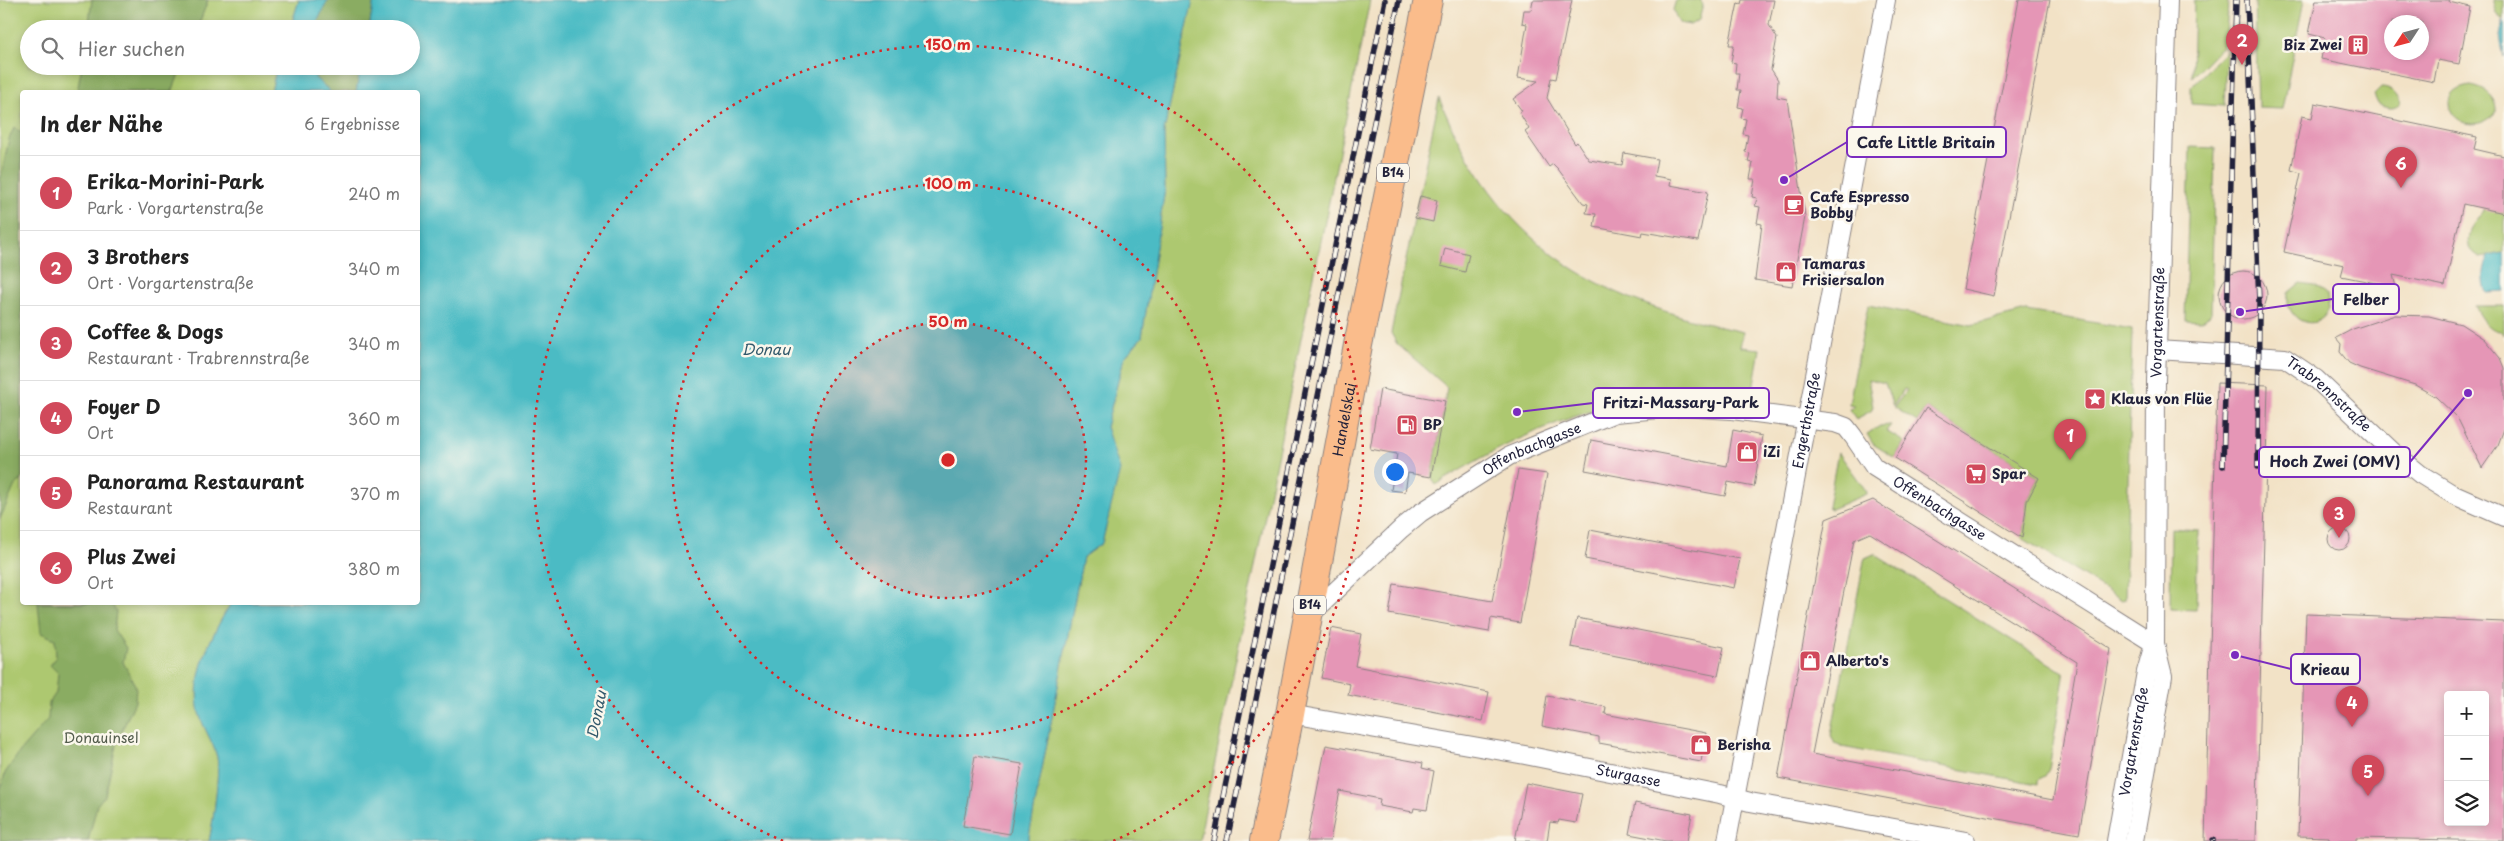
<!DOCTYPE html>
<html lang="de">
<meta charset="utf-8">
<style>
body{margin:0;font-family:"Playpen Sans",sans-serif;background:#f6f6f6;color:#222}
.controls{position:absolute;right:15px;bottom:15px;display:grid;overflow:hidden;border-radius:5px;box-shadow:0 2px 8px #0003}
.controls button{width:45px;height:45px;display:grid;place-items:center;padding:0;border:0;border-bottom:1px solid #e0e0e0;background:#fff;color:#222;font:25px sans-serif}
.compass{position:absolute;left:2384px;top:15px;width:45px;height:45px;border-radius:50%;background:#fff;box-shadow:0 2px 8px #0003;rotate:234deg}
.you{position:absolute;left:1394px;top:471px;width:18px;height:18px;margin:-12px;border:4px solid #fff;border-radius:50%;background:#1a73e8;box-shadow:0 0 0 8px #1a73e833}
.badge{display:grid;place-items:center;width:32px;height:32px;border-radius:50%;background:#d1495b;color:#fff;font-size:16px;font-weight:700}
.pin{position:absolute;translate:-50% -41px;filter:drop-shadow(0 1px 2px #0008)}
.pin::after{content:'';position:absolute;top:26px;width:18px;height:15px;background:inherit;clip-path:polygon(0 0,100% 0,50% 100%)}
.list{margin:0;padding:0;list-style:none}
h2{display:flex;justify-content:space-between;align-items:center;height:65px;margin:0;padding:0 20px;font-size:21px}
h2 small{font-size:16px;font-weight:400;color:#767676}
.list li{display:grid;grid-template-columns:32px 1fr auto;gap:15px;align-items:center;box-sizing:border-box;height:75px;padding:0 20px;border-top:1px solid #e0e0e0}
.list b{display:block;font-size:19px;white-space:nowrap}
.list p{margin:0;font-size:16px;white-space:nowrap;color:#767676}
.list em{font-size:16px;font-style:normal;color:#767676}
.icon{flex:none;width:28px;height:28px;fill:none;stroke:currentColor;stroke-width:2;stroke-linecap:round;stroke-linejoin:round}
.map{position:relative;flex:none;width:2504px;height:841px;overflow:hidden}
.search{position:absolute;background:#fff;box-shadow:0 2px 8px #0003;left:20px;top:20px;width:400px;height:55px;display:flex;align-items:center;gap:12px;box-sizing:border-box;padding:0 18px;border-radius:28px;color:#767676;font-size:19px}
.panel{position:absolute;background:#fff;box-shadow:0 2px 8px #0003;left:20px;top:90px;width:400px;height:515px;border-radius:5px}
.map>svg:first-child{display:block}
.green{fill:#adc86f;stroke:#687555}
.forest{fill:#8aac62;stroke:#56674e}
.water{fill:#4cbbc4;stroke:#376e80}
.building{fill:#e596b6;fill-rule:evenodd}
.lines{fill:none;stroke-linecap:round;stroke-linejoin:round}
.street-casing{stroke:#8a8280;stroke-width:20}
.primary-casing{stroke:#8a8280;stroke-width:30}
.street{stroke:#fff;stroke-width:18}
.primary{stroke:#fabc8b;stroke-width:28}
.rail-casing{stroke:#22223b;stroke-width:5.5}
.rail{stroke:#fbf7ec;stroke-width:4;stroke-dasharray:11;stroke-linecap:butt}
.ring{fill:none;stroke:#d62828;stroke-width:2.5;stroke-dasharray:2.5 5}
.labels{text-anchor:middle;stroke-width:5;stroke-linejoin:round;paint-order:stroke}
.shield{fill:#fbf7ec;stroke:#636270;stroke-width:1}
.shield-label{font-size:12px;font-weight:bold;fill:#22223b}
.poi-label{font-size:14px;font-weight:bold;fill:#22223b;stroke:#fbf7ec;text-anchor:start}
.street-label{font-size:14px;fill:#22223b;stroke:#fbf7ec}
.park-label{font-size:14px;fill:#535c4d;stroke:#fbf7ec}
.water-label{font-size:15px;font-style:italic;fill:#31586b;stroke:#fbf7ec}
.centre{fill:#d62828;stroke:#fbf7ec;stroke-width:2.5}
.ring-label{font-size:15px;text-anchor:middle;font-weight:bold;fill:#d62828;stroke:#fbf7ec;stroke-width:5;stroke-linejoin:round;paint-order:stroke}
.leader{fill:none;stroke:#7b2cbf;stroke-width:2}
.callout-dot{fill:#7b2cbf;stroke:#fbf7ec;stroke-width:2}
.callout{fill:#fbf7ec;stroke:#7b2cbf;stroke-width:2}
.callout-label{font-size:15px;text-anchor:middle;font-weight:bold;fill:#22223b}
</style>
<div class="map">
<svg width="2504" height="841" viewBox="0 0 2504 841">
<rect width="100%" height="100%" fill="#fbf7ec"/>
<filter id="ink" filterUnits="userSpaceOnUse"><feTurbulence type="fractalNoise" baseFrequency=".02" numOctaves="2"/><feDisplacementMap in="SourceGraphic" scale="10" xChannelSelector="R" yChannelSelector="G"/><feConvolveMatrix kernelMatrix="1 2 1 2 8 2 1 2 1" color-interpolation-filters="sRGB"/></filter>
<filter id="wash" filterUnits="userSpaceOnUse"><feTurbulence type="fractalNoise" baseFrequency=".0096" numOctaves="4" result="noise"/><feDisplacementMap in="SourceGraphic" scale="20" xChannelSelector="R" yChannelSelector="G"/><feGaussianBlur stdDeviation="1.12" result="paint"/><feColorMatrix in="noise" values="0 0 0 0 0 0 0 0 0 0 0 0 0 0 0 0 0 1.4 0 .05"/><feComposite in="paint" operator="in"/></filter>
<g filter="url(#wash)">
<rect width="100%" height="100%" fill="#f2e2c6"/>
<g class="green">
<path d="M0,0H299L290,29H29V66H277L271,92H22V602L231,603C213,633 193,670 198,707C200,724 213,740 217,757C220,772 213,824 209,841H0Z"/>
<path d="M1193,0H1370L1199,841H1028L1083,557L1102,543L1119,470L1106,427L1124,358L1142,337L1165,189L1164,131Z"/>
<path d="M1676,0H1700L1703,5L1699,20L1690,25L1679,23L1673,10Z"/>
<path d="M2194,0H2228L2226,42L2192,77Z"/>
<path d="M2255,0H2304L2282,109L2258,108Z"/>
<path d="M2493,0H2504V19L2497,13Z"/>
<path d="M2226,51L2224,106L2191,104V87Z"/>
<path d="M2471,86C2486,89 2497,96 2496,113C2462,147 2424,91 2471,86Z"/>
<path d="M2381,88C2391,88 2399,95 2400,105C2394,110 2384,108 2378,104L2374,95Z"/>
<path d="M1439,98C1498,244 1594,300 1743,332L1740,347L1760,349L1752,395C1639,382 1530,425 1436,485L1432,479L1447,387L1397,344L1391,333Z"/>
<path d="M2190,147L2215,148L2211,314L2201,321L2185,320Z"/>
<path d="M2504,189V253L2480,257C2448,239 2490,204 2504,189Z"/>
<path d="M2300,283L2315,285L2327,294L2329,309C2317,335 2284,321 2288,293Z"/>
<path d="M1868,305L1971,325L2026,311L2132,329L2125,599L2122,600L2022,538L2027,501L2039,478L1926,408L1917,422L1894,407L1907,390L1904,389L1893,406L1885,383L1868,379L1873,406L1871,411L1856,419L1849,409L1853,408V405L1849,404Z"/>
<path d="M2475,306H2504V335L2501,331C2488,331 2480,315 2475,306Z"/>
<path d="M1891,425L1886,431L1904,442L1895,458L1873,444L1867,434L1880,426Z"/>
<path d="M1838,452L1867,492L1866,494L1831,509L1828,507Z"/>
<path d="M2171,528L2198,530L2196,610L2170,609Z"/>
<path d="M1874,554L2063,672L2064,677L2049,769L2045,776L2037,780V784L1842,747L1835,744L1831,735L1864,561L1865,558Z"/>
</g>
<g class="forest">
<path d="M92,0H208L197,29H88Z"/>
<path d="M328,0H374L369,29H316V24Z"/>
<path d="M82,66H182L172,92H77Z"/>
<path d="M315,66H361L356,92H331L315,78Z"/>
<path d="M14,128L22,133V480L15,485L0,519V181L9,139Z"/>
<path d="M38,603H111L116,611L114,630L126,648L123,662L136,687L135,702L117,741L105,795L97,805L88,841H0V792L5,773L21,750L48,719L49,703L56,693L58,673L50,665L56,658L55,639L41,633Z"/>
</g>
<g class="water">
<path d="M299,0H328L316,24V29H290Z"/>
<path d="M374,0H1193L1164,131L1165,189L1142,337L1124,358L1106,427L1120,470L1102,543L1083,557L1028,841H209C213,825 220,772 217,757C213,740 200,724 198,707C193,670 213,633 231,603L418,602V92H356L361,66H411V29H369Z"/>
<path d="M2503,21H2504V58L2500,36Z"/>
<path d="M277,66H315V78L331,92H271Z"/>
<path d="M2504,253V292L2487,293C2482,279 2483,268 2489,256Z"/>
</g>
<g id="blocks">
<g class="building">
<path d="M1533,0H1572L1556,79L1551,78L1547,98L1575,144L1577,142L1589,160L1622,165L1624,153L1657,159L1654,176L1671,179L1670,185L1708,192L1698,241L1643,232L1642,236L1594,227L1596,214L1586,213L1588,204L1583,203L1558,169L1553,164L1549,167L1525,132L1529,129L1519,112L1522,111L1513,99L1538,81L1518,78L1527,24L1522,23L1524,10H1531Z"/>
<path d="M1742,0H1774L1769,25L1777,38L1771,69L1778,80L1777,97L1787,99L1805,217L1792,286L1755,280L1762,224L1757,223L1760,207L1755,206L1757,198L1752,197L1755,179H1750L1753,163L1748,162L1750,153L1745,152L1748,135L1743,134L1746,119L1741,118L1743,108L1738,107L1741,90H1737L1739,73H1735L1736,63L1731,62L1734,45H1729L1738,3L1741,4Z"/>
<path d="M2019,0H2050L1994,296L1963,289Z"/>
<path d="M2316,0H2450L2449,2L2470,7L2459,64L2438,60L2434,82L2321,59L2325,38L2309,34ZM2392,22H2422V52H2392Z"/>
<path d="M2315,103L2477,137L2474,149L2504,156V213L2463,204L2445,286L2393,275L2396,287L2341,276L2344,265L2284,252L2301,173L2291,170L2302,116L2312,118Z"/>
<path d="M1420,196L1437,200L1433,222L1415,218Z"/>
<path d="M1445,248L1469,254L1465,272L1441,266Z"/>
<circle cx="2243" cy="295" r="24"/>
<path d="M2395,315L2429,316L2461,324L2484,339L2500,358L2504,368V429L2498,445L2482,468L2457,417L2436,397L2415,385L2360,368L2349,363L2340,352L2341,344L2336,338L2353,329Z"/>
<path d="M2217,383L2268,385L2256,841H2205Z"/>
<path d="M1380,389L1445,401L1431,477L1408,473L1405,492L1391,490L1397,454L1370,449Z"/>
<path d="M1926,408L2039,478L2027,501L2022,538L1895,458Z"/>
<path d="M1733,430L1762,436L1754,487L1728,482L1725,496L1585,470L1591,440L1727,466Z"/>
<path d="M1518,470L1547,474L1520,623L1491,618L1489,632L1389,614L1394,584L1492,601Z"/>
<path d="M1873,500L2111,649L2079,834L1778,778L1826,519ZM1870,533L2077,662L2053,800L1812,754L1854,540Z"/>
<circle cx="2339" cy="539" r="11"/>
<path d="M1590,530L1740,559L1734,588L1585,559Z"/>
<path d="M2306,614L2504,622V841L2356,838V841H2329V837L2298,836ZM2448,695H2485V822H2448Z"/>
<path d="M1577,618L1724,647L1718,676L1571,647Z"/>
<path d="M1331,628L1361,634L1355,666L1489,692L1483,721L1348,695L1350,684L1321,678Z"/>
<path d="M1547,696L1606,707L1605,714L1706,733L1701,762L1599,743V737L1542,726Z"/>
<path d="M1326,745L1423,763L1422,768L1434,771L1427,810L1414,808L1413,812L1379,806L1380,799L1340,791L1330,841H1307Z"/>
<path d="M975,756L1022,764L1010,834L963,826Z"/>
<path d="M1526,783L1582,794L1576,823L1559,820L1558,823L1550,822L1547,841H1515Z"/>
<path d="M1635,803L1692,814L1687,841H1666L1629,834Z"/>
</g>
</g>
</g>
<g filter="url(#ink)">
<use href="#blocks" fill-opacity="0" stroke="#8a8280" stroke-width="1"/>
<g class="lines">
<g class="street-casing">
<g id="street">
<path id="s1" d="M2157,350L2285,358L2316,379L2393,452L2420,474L2454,495L2504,517"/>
<path id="s2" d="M1308,617L1401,529L1420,513L1509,456L1615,413L1682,407L1732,410L1835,423L1846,427L1853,436L1874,467L2155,644"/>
<path id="s3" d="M1290,714L1525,755L1720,794L1750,802L1966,841"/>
<path id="s4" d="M1727,841L1886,0"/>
<path id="s5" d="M2116,841L2146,672L2154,644"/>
<path id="s6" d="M2134,841L2163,676L2155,644L2156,381L2168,0"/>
</g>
</g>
<g class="primary-casing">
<g id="primary">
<path id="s7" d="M1264,841L1290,714L1358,345L1428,0"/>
</g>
</g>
<use href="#street" class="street"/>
<use href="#primary" class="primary"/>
<g class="rail-casing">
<g id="rail">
<path d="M2247,0L2259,302L2258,467"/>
<path d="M2223,466L2236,0"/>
<path d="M1214,841L1385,0"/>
<path d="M1227,841L1399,0"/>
<path d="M2213,841V840"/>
</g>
</g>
<use href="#rail" class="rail"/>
</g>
</g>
<circle cx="948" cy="460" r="138" fill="#d62828" fill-opacity=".12"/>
<g class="ring">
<circle cx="948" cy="460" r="138"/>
<circle cx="948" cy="460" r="276"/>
<path d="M783 841A415 415 0 1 1 1113 841"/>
</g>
<defs>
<g id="building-square" transform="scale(1.125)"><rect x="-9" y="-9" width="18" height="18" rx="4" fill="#d1495b" stroke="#fbf7ec"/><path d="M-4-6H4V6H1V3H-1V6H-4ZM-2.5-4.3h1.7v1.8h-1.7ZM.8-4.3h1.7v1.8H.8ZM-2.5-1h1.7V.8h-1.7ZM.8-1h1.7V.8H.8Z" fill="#fff"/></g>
<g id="cafe-square" transform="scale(1.125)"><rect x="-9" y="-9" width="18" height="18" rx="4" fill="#d1495b" stroke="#fbf7ec"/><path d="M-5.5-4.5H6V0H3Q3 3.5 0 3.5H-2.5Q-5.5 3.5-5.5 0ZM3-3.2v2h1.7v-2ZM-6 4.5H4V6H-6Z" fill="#fff"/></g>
<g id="shop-square" transform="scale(1.125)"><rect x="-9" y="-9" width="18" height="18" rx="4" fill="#d1495b" stroke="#fbf7ec"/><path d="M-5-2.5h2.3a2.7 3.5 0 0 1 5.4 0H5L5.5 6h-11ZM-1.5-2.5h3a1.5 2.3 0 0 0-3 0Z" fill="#fff"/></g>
<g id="sight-square" transform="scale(1.125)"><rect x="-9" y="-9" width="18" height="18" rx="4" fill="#d1495b" stroke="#fbf7ec"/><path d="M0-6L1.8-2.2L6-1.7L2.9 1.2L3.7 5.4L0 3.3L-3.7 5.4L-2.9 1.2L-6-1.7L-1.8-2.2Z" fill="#fff"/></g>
<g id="fuel-square" transform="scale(1.125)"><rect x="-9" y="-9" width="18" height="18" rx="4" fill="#d1495b" stroke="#fbf7ec"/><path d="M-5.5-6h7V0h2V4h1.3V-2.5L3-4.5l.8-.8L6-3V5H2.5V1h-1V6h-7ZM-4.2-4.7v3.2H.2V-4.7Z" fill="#fff"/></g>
<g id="supermarket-square" transform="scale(1.125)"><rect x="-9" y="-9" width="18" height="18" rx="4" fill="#d1495b" stroke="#fbf7ec"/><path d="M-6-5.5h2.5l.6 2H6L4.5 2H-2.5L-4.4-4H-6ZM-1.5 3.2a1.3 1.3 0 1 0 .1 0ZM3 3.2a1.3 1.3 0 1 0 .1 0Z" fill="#fff"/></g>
</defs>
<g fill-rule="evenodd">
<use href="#building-square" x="2358" y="45"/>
<use href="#cafe-square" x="1794" y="205"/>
<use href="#shop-square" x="1786" y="272"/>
<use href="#sight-square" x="2095" y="399"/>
<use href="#fuel-square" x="1407" y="425"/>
<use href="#shop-square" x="1747" y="452"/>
<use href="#supermarket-square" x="1976" y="474"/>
<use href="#shop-square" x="1810" y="661"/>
<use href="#shop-square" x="1701" y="745"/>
</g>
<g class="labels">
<g class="shield">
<rect x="1377" y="163.5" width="32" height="19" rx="4"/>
<rect x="1294" y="595.5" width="32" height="19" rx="4"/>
</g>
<g class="shield-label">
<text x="1393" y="177">B14</text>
<text x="1310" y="609">B14</text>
</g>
<g class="poi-label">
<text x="2342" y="50" text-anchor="end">Biz Zwei</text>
<text x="1810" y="202">Cafe Espresso<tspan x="1810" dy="16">Bobby</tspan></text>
<text x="1802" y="269">Tamaras<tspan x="1802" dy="16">Frisiersalon</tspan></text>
<text x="2111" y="404">Klaus von Flüe</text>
<text x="1423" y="430">BP</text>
<text x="1763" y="457">iZi</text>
<text x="1992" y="479">Spar</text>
<text x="1826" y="666">Alberto's</text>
<text x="1717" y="750">Berisha</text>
</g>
<g class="street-label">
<text dy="5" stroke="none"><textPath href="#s6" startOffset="522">Vorgartenstraße</textPath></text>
<text dy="5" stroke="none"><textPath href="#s1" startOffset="185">Trabrennstraße</textPath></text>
<text dy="5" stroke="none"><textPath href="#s7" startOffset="429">Handelskai</textPath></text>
<text dy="5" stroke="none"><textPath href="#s4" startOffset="428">Engerthstraße</textPath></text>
<text dy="5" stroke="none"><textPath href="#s2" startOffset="282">Offenbachgasse</textPath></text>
<text dy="5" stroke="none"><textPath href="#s2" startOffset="732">Offenbachgasse</textPath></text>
<text dy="5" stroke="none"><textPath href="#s5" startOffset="101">Vorgartenstraße</textPath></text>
<text dy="5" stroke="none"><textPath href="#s3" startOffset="344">Sturgasse</textPath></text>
</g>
<g class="park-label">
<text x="101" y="743">Donauinsel</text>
</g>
<g class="water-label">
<text x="766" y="355">Donau</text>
<text transform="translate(597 715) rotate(-79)" y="5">Donau</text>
</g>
</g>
<circle cx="948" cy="460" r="8" class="centre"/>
<g class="ring-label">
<text x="948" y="50">150 m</text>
<text x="948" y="189">100 m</text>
<text x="948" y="327">50 m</text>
</g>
<path class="leader" d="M1784 180L1847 142M2240 312L2333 299M1517 412L1593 403M2468 393L2410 462M2235 655L2291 669"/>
<g class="callout-dot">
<circle cx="1784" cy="180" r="5"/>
<circle cx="2240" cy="312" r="5"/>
<circle cx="1517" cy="412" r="5"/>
<circle cx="2468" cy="393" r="5"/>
<circle cx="2235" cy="655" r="5"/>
</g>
<g class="callout">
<rect x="1847" y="127" width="159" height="30" rx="5"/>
<rect x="2333" y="284" width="66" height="30" rx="5"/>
<rect x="1593" y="388" width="176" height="30" rx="5"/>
<rect x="2259" y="447" width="151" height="30" rx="5"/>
<rect x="2291" y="654" width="69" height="30" rx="5"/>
</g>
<g class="callout-label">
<text x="1926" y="148">Cafe Little Britain</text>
<text x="2366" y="305">Felber</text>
<text x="1681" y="408">Fritzi-Massary-Park</text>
<text x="2335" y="467">Hoch Zwei (OMV)</text>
<text x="2325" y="675">Krieau</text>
</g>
</svg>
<div class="controls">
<button>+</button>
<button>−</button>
<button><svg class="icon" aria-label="layers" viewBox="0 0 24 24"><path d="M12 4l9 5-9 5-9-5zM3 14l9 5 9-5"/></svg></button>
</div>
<svg class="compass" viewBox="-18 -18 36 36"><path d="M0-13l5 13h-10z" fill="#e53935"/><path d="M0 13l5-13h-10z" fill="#767676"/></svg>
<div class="you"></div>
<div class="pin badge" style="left:2070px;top:460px">1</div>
<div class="pin badge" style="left:2242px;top:65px">2</div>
<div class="pin badge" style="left:2339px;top:538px">3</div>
<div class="pin badge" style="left:2352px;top:727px">4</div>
<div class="pin badge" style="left:2368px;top:796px">5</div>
<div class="pin badge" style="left:2401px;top:188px">6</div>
<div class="search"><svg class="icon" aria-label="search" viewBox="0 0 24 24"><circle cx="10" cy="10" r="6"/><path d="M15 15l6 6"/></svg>Hier suchen</div>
<section class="panel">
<h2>In der Nähe<small>6 Ergebnisse</small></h2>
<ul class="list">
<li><span class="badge">1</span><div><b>Erika-Morini-Park</b><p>Park · Vorgartenstraße</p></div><em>240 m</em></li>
<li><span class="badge">2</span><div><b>3 Brothers</b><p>Ort · Vorgartenstraße</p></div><em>340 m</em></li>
<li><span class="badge">3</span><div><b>Coffee &amp; Dogs</b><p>Restaurant · Trabrennstraße</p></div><em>340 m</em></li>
<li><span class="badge">4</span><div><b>Foyer D</b><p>Ort</p></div><em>360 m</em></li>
<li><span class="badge">5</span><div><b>Panorama Restaurant</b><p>Restaurant</p></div><em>370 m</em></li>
<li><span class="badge">6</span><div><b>Plus Zwei</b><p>Ort</p></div><em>380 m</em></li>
</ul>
</section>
</div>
